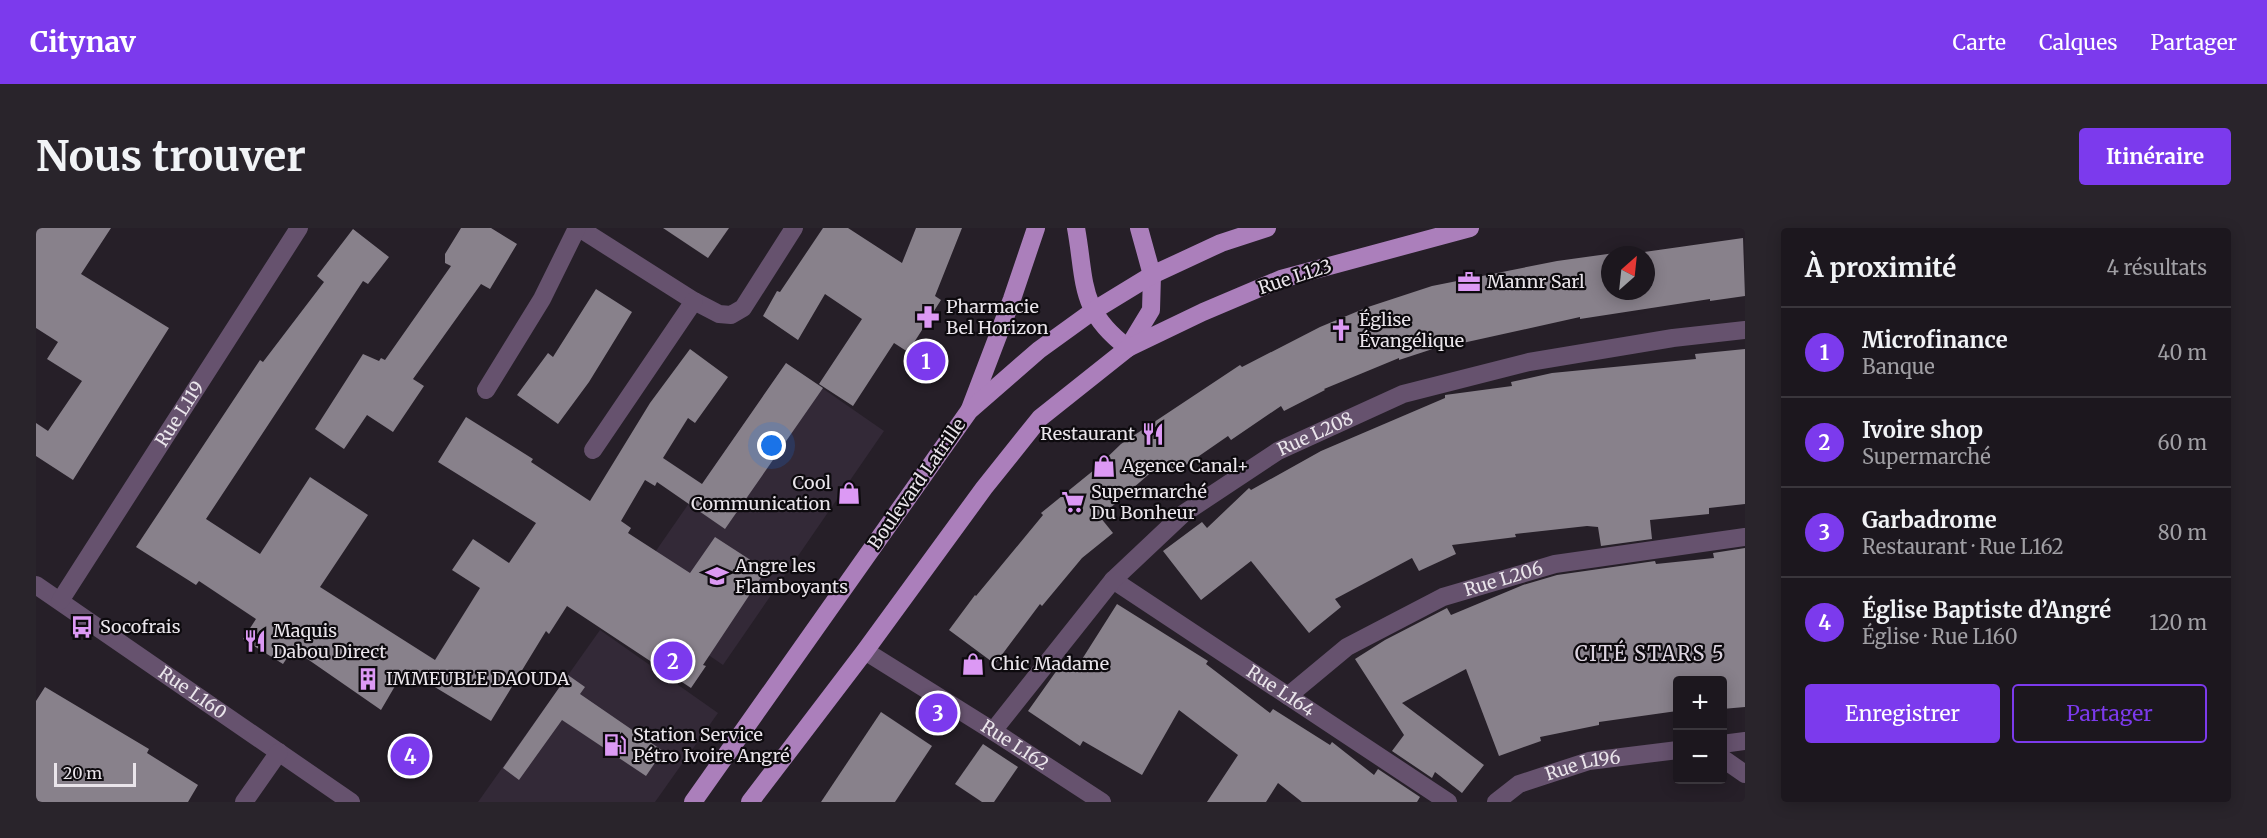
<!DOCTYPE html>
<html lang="fr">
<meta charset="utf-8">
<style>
body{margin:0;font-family:Merriweather,serif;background:#29242b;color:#f1f3f6}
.controls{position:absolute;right:18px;bottom:18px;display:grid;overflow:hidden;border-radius:6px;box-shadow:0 3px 15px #0003}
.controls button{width:54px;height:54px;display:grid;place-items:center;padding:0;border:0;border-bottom:2px solid #3a363c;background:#1c171e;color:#f1f3f6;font:30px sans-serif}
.compass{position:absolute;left:1565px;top:18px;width:54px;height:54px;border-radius:50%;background:#1c171e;box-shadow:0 3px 15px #0003;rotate:27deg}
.scale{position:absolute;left:18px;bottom:15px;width:82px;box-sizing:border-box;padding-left:6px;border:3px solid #eae5eb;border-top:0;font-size:16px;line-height:21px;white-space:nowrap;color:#eae5eb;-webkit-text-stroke:4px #0d0a0e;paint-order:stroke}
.you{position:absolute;left:736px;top:218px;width:21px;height:21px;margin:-15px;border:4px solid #fff;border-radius:50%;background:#1a73e8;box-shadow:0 0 0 9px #1a73e833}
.badge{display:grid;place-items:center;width:39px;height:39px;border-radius:50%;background:#7c3aed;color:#fff;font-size:20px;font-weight:700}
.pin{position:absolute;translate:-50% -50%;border:3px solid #fff;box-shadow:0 2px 6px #0006}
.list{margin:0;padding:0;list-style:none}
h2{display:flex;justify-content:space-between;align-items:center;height:78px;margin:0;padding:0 24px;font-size:26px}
h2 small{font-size:20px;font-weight:400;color:#a09fa4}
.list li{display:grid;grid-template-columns:39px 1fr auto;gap:18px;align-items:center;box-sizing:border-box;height:90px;padding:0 24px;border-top:2px solid #3a363c}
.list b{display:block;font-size:22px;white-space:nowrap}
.list p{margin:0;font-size:20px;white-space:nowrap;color:#a09fa4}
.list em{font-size:20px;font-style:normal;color:#a09fa4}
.actions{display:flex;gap:12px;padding:18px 24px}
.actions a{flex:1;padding:14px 0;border:2px solid #7c3aed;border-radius:6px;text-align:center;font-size:21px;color:#7c3aed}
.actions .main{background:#7c3aed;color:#fff}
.map{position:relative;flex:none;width:1709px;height:574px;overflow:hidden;border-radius:6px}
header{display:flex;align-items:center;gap:36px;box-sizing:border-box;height:84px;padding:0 30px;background:#7c3aed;color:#fff}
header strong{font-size:28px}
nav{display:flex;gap:33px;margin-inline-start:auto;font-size:21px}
.intro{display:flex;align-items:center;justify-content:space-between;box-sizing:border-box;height:144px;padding:0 36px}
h1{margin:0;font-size:42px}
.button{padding:15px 27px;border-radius:6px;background:#7c3aed;color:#fff;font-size:21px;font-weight:700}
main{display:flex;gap:36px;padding:0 36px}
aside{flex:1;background:#1c171e;border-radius:6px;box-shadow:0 3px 15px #0003}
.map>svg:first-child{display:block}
.built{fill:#332937}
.building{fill:#88818b}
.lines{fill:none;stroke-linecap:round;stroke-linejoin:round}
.minor{stroke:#66526e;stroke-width:18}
.major{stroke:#ab7fbb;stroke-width:18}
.labels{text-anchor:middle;stroke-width:4.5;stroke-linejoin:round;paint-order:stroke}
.street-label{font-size:18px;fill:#eae5eb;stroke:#0d0a0e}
.poi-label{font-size:18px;fill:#eae5eb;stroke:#0d0a0e;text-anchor:start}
.neighbourhood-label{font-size:20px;letter-spacing:1.5px;fill:#ded5e1;stroke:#0d0a0e}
</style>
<header>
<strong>Citynav</strong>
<nav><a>Carte</a><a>Calques</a><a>Partager</a></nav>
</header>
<div class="intro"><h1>Nous trouver</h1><a class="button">Itinéraire</a></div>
<main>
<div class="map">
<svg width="1709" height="574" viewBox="0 0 1709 574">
<rect width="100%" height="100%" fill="#261f28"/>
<g class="built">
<path d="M750,135L848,203L687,437L588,369Z"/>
<path d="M564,402L682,485L619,574H442Z"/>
</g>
<g class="building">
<path d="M0,0H75L45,46L133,100L37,252L0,228V195L12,203L46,153L11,131L22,114L0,100Z"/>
<path d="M425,0H455L481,16L454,61L445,56L377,151L388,158L357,204L331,187L308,221L279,201L327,126L343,133L345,130L349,132L415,38L409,35V26Z"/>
<path d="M627,0H693L672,30Z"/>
<path d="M787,0H812L866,35L880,0H926L899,68L905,72L872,124L858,115L817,178L783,156L826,91L789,66L762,112L727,88L741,63L744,64Z"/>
<path d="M317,1L353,29L332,56L327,53L170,291L224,326L274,249L332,287L284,359L399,432L444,360L416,342L437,311L473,335L500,295L402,234L430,189L497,231L495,234L554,273L614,175L654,121L692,149L659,195L652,190L627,230L666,256L750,135L787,160L689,301L621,254L619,258L609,252L585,293L595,300L592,305L654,345L679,309L730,342L667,437L670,438L655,460L531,378L513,406L510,403L455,493L369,441L345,482L257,421L247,436L207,411L220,391L163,353L160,357L100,319L224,132L227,134L288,54L281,48Z"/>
<path d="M1707,10L1709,68L1674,73V71L1544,91V89L1422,116L1421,113L1363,132V130L1288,161L1289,162L1248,183L1245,178L1195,212L1192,208L1137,246L1128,233L1064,289L1077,305L1046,330L1006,378L1004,376L959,436L913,402L939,367L940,368L1007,287L1005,285L1058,242L1085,216L1204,137L1206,139L1284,99L1332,79L1396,58L1521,33L1586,24V27H1574V63H1610V27H1587Z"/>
<path d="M560,61L596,84L553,154L522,196L481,167L512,125L517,129Z"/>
<path d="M1709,121V276L1673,280V286L1614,292L1616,311L1565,318L1562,299L1551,298L1479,306L1480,309L1416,317L1420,326L1383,343L1376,330L1299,371L1305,379L1273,405L1215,333L1165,372L1127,323L1166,294L1171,300L1213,260L1215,262L1285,223L1409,170V167L1476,158L1475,154L1516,145L1660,131L1659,126Z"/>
<path d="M1709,320V479L1686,481V453H1641V483L1563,494V497L1504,509L1505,513L1463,528L1430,441L1366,475L1448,537L1426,565L1399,544L1396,550L1356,523L1368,507L1319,431L1349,412L1411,380L1415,387L1487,357L1521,347L1619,333L1620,336L1678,330L1677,325Z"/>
<path d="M1081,376L1172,433L1170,436L1234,485L1237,481L1294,517L1296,514L1338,547L1342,541L1384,569L1381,574H1266L1242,555L1230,574H1171L1202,527L1143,482L1106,547L1047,513L1044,518L992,483L1031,428L1043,436Z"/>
<path d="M532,447L549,459L544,466L627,523L610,548L526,492L483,552L467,540Z"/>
<path d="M9,459L113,521L111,525L162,557L152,574H0V473Z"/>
<path d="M845,484L896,518L859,574H785Z"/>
<path d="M947,516L982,539L958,574H946L919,556Z"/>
</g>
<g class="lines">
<g class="minor">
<path d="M543,0L658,73L683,86L695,87L707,80L758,0"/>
<path d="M450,162L506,71L541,0"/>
<path d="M557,222L658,73"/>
<path id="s1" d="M1077,352L1412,574"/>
<path id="s2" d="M0,357L315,574"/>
<path id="s3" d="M24,373L263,0"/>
<path id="s4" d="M829,423L957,503L1066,574"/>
<path id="s5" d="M1252,468L1311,419L1407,369L1519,336L1709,309"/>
<path id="s6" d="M957,503L1077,352L1147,286L1242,223L1367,166L1493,134L1637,110L1709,102"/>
<path d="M1686,516L1709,513"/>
<path d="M1686,530L1709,546"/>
<path d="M208,574L243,524"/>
<path id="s7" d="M1460,574L1483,556L1553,533L1642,522"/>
</g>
<g class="major">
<path d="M1040,0C1050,55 1042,82 1092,120"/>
<path d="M1092,120L1115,82L1116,47L1103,0"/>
<path d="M934,181L976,71L1000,0"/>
<path d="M657,574L933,183L1003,122L1057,83L1116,47L1185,15L1231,0"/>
<path d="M714,574L829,423L948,260L1004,190L1092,120L1167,84L1245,51L1434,0"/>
</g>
</g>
<defs>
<g id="office-bare" transform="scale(1.8)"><path d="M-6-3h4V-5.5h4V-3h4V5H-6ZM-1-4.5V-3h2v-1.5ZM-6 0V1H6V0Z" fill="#dc99f4" stroke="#0d0a0e" stroke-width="2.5" paint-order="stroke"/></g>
<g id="pharmacy-bare" transform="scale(1.8)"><path d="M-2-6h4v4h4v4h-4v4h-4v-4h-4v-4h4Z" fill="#dc99f4" stroke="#0d0a0e" stroke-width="2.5" paint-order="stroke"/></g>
<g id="church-bare" transform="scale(1.8)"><path d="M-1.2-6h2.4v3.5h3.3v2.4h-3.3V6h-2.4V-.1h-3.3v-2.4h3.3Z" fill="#dc99f4" stroke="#0d0a0e" stroke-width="2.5" paint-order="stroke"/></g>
<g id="restaurant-bare" transform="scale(1.8)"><path d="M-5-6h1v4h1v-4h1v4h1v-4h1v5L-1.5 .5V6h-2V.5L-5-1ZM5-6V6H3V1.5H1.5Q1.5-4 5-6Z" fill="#dc99f4" stroke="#0d0a0e" stroke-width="2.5" paint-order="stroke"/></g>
<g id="shop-bare" transform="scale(1.8)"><path d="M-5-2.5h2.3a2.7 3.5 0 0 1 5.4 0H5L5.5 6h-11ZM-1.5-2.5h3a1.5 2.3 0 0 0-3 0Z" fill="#dc99f4" stroke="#0d0a0e" stroke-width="2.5" paint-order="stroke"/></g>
<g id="supermarket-bare" transform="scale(1.8)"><path d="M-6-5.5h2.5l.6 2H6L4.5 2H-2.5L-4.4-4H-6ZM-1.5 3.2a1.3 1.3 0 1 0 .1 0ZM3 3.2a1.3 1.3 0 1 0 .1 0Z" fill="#dc99f4" stroke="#0d0a0e" stroke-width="2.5" paint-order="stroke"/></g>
<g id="school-bare" transform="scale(1.8)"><path d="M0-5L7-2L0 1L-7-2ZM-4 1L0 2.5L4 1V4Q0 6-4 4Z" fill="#dc99f4" stroke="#0d0a0e" stroke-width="2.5" paint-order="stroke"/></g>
<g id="bus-bare" transform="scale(1.8)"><path d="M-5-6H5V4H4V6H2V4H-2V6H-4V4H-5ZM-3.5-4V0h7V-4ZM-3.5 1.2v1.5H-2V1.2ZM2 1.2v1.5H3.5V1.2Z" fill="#dc99f4" stroke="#0d0a0e" stroke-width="2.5" paint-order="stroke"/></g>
<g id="building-bare" transform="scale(1.8)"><path d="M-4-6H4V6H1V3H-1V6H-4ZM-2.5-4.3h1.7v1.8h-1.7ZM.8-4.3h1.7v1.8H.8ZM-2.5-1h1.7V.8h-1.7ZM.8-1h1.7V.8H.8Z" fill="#dc99f4" stroke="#0d0a0e" stroke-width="2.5" paint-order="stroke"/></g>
<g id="fuel-bare" transform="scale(1.8)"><path d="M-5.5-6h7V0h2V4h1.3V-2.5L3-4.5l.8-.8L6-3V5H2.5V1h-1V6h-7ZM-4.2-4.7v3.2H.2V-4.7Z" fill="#dc99f4" stroke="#0d0a0e" stroke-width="2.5" paint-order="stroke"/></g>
</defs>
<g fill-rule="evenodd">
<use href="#office-bare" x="1433" y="54"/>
<use href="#pharmacy-bare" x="892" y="89"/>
<use href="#church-bare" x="1305" y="102"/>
<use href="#restaurant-bare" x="1117" y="206"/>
<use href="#shop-bare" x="1068" y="238"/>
<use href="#shop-bare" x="813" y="265"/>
<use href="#supermarket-bare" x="1037" y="274"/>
<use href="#school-bare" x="681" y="348"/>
<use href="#bus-bare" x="46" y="399"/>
<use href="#restaurant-bare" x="219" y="413"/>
<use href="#shop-bare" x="937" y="436"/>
<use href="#building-bare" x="332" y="451"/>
<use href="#fuel-bare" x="579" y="517"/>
</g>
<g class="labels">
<g class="street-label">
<text transform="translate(1259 49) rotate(-18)" y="6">Rue L123</text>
<text dy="6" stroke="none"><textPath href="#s3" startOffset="222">Rue L119</textPath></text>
<text dy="6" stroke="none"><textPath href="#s6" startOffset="444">Rue L208</textPath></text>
<text transform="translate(881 256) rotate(-55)" y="6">Boulevard Latrille</text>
<text dy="6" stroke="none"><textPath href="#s5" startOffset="248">Rue L206</textPath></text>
<text dy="6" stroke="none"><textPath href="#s1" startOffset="201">Rue L164</textPath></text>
<text dy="6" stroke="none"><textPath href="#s2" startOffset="190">Rue L160</textPath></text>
<text dy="6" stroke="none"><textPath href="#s4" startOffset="177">Rue L162</textPath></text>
<text dy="6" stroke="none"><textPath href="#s7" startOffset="96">Rue L196</textPath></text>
</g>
<g class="poi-label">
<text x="1451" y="60">Mannr Sarl</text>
<text x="910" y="85">Pharmacie<tspan x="910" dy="21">Bel Horizon</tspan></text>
<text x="1323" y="98">Église<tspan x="1323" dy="21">Évangélique</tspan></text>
<text x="1099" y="212" text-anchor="end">Restaurant</text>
<text x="1086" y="244">Agence Canal+</text>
<text x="795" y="261" text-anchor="end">Cool<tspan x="795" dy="21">Communication</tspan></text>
<text x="1055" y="270">Supermarché<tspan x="1055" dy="21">Du Bonheur</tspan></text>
<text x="699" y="344">Angre les<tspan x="699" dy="21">Flamboyants</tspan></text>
<text x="64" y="405">Socofrais</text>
<text x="237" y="409">Maquis<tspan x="237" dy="21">Dabou Direct</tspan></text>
<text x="955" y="442">Chic Madame</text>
<text x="350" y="457">IMMEUBLE DAOUDA</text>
<text x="597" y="513">Station Service<tspan x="597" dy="21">Pétro Ivoire Angré</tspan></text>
</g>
<g class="neighbourhood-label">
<text x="1614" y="433">CITÉ STARS 5</text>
</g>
</g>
</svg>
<div class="controls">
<button>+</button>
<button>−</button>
</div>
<svg class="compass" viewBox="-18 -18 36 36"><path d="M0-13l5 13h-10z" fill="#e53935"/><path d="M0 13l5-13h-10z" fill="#a09fa4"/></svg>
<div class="scale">20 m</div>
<div class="you"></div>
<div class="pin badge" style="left:890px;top:133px">1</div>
<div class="pin badge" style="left:637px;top:433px">2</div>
<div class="pin badge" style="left:902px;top:485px">3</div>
<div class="pin badge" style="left:374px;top:528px">4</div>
</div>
<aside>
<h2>À proximité<small>4 résultats</small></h2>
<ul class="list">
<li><span class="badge">1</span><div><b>Microfinance</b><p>Banque</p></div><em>40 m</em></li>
<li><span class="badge">2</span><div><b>Ivoire shop</b><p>Supermarché</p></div><em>60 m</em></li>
<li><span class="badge">3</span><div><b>Garbadrome</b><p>Restaurant · Rue L162</p></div><em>80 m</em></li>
<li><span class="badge">4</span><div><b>Église Baptiste d’Angré</b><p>Église · Rue L160</p></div><em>120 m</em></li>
</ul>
<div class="actions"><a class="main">Enregistrer</a><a>Partager</a></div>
</aside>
</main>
